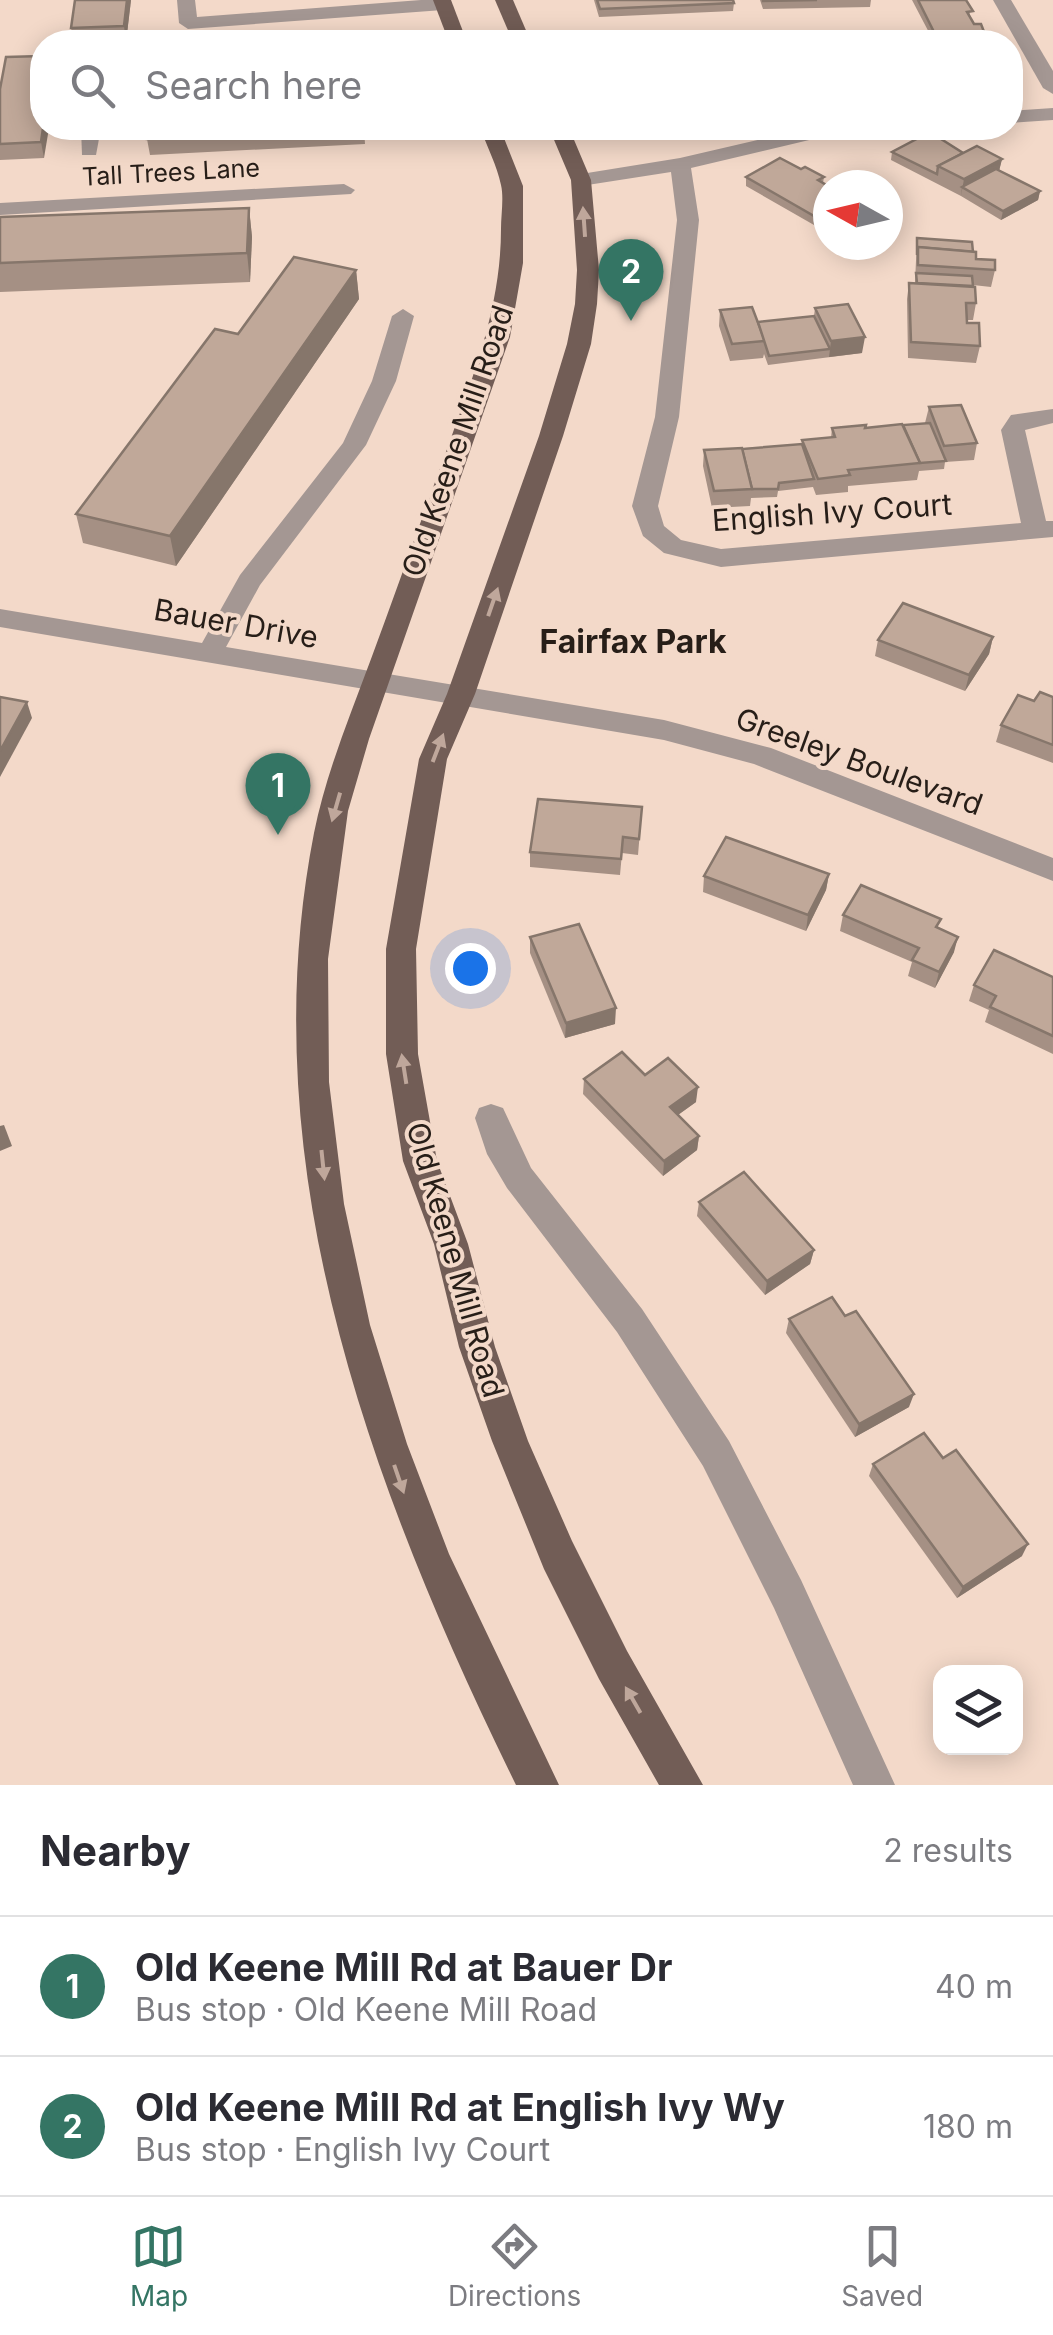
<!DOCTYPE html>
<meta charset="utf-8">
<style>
body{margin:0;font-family:Inter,sans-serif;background:#f7f7f7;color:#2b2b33}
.controls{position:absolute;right:30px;bottom:30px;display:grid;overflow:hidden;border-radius:20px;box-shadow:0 5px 25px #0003}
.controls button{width:90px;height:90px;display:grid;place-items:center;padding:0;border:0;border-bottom:2px solid #e1e1e2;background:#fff;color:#2b2b33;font:50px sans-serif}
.compass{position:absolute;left:813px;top:170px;width:90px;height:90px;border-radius:50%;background:#fff;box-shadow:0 5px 25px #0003;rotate:278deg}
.you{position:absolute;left:470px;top:968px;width:35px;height:35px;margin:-25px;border:8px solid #fff;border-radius:50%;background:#1a73e8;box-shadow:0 0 0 15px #1a73e833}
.badge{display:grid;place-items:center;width:65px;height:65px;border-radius:50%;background:#347564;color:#fff;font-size:32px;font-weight:700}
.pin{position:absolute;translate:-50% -82px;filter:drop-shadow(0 2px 5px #0008)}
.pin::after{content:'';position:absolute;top:52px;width:35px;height:30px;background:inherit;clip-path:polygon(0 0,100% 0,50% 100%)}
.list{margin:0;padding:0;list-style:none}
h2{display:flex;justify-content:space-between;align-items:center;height:130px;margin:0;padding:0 40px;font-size:42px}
h2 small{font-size:32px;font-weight:400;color:#7c7c81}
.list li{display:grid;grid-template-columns:65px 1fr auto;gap:30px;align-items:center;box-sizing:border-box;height:140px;padding:0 40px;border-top:2px solid #e1e1e2}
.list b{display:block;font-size:38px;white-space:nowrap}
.list p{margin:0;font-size:32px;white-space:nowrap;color:#7c7c81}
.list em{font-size:32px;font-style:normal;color:#7c7c81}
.icon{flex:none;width:55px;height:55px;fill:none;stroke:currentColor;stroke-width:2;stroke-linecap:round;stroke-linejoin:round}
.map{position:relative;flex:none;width:1053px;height:1785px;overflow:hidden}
.search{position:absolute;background:#fff;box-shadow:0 5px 25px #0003;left:30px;right:30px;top:30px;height:110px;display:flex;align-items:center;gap:25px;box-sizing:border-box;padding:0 35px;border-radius:40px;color:#7c7c81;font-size:38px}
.sheet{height:410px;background:#fff}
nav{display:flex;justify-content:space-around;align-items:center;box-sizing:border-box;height:140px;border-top:2px solid #e1e1e2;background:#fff;font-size:28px;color:#7c7c81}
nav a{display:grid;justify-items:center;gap:5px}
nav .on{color:#347564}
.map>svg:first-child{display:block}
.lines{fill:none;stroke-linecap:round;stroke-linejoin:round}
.minor{fill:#a49793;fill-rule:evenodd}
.major{fill:#725d56;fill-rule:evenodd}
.wall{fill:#a59084}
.shaded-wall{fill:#86766b}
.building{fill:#c0a899;stroke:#86766b;stroke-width:2.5}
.oneway{fill:#bfa79b}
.labels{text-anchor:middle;stroke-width:8;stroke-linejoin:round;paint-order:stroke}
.far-street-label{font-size:25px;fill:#271e18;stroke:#f3d9c9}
.street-label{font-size:30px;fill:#271e18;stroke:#f3d9c9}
.neighbourhood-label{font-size:32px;font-weight:bold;fill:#271e18;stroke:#f3d9c9}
</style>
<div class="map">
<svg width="1053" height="1785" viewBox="0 0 1053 1785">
<rect width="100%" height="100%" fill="#f3d9c9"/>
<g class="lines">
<g class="minor">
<path d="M177,0H195L197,17L421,0H450L452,4L443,10L188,29L179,23Z"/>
<path d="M993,0H1011L1053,71V94L1043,88Z"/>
<path d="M1053,108V120L1010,123V111Z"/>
<path d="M81,128H101L96,155H82Z"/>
<path d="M810,128H868L858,134L826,136L691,168L699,220L679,417L658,506L664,526L681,540L721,549L1021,523L1001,430L1011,415L1053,409V423L1025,430L1046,521H1053V537L721,567L664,553L643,536L632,506L655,417L677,220L671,172L581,186L571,180L581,174L680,158Z"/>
<path d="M344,184L355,190L351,194L0,215V203Z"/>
<path d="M403,309L414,316L396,381L366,445L260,585L226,647L664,720L771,748L1053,858V881L754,764L664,740L0,627V609L202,643L240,575L343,443L372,381L392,316Z"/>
<path d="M491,1104L503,1108L531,1168L642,1309L729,1441L801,1580L895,1785H853L774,1608L703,1466L617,1332L507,1188L487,1154L475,1118L479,1108Z"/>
</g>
<g class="major">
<path d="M433,0H451L467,42H449Z"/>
<path d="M495,0H513L531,42H513Z"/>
<path d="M480,128H500L523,186V263L510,337L369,739L348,811L328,959L329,1082L344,1204L370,1325L407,1444L449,1554L559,1785H516C372,1491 249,1166 314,833C326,773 350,716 371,659C398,586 424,512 451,438C476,369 501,303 501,229C501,215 504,198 501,185C497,166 487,146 480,128Z"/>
<path d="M549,128H569L591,180L599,270L597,304L591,344L563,436L475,694L447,759L416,949L418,1054L437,1161L468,1244L495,1347L528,1441L572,1541L627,1651L703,1785H659L599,1679L544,1569L492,1441L459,1347L434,1244L403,1161L386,1054V949L419,759L447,694L539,436L567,344L575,304L577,270L571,180Z"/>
</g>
</g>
<g class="wall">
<path d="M131,0L126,42H74L71,28Z"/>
<path d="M594,0H733L734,3L733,11L599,17Z"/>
<path d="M760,0H871L870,7L763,9Z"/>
<path d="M912,0H966L971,19L988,42H934Z"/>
<path d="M42,56L44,158L0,160V89Z"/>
<path d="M364,128L365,144L150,155L147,139Z"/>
<path d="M892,152L963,153L1002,159L999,171L1040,191L1038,200L1001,220L961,196L891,160Z"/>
<path d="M801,169L824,177L823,183L828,186V233L746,186V177Z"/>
<path d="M249,208L252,237L250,282L0,292V217Z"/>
<path d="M917,238L973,252L976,259L995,270L991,287L973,285L976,303L973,320H967L980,346L976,363L908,358L907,299L909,283H915Z"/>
<path d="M356,270L359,299L176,566L83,543L76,514L238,334Z"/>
<path d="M815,308L862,353L768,365L764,354L763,358L730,361L719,326L720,310L758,322L814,316Z"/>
<path d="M929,407L977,443L974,460L945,462L944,469L919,471L917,480L848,486V492L816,495L813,487L778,491L777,497L751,498L750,506L712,508L703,466L704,450L802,445V440L831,438L832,428H865L925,423Z"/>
<path d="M993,637L989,654L965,691L875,656L878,640Z"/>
<path d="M1053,697V763L996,742L1001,725Z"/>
<path d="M642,807L638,855L622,853L620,875L530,867V852Z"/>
<path d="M829,874L826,890L806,931L703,892L704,876Z"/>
<path d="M843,915L938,928L954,952L935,988L908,976L912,962L840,931Z"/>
<path d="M530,937L615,1024L565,1038L530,953Z"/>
<path d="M1053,977V1054L985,1022L989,1010L969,1001L974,985Z"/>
<path d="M645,1075L696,1102L678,1115L699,1136L697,1150L663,1176L583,1094L584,1079Z"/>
<path d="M699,1202L814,1250L810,1264L765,1295L697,1216Z"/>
<path d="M845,1316L909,1407L855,1437L786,1333L789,1319Z"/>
<path d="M873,1464L1022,1556L957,1598L869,1476Z"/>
</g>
<g class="shaded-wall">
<path d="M127,0H131L126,42L124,26Z"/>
<path d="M43,128H49L44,158L41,142Z"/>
<path d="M1002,159L998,175L962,187L961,196L964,179Z"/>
<path d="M1040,191L1038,200L1001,220L1003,211Z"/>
<path d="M249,208L252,237L250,282L247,253Z"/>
<path d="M356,270L359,299L176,566L170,536Z"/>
<path d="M865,337L862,353L829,357L831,341Z"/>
<path d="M993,637L989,654L965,691L969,675Z"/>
<path d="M27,702L32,718L0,777V751Z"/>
<path d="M829,874L826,890L806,931L808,915Z"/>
<path d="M958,937L954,952L935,988L939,972Z"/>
<path d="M616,1008L615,1024L565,1038L566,1023Z"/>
<path d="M698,1087L696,1102L668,1122L670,1107Z"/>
<path d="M4,1125L12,1146L0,1151V1126Z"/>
<path d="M699,1136L697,1150L663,1176L664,1161Z"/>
<path d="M814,1250L810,1264L765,1295L767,1281Z"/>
<path d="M914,1394L909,1407L855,1437L859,1424Z"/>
<path d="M1028,1544L1022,1556L957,1598L963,1587Z"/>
</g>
<g class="building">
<path d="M75,0H127L124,26L71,28Z"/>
<path d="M597,0H733L734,3L600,9Z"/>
<path d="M763,0H817L763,1Z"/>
<path d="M918,0H966L973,11L967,12L974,24H981L988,42H939Z"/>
<path d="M344,35V42H161Z"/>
<path d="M664,40L665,42H636Z"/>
<path d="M42,56L43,128L41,142L0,144V89L6,57Z"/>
<path d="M148,128H363L147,139Z"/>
<path d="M930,132L963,153L938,166L937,174L892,152Z"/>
<path d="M977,146L1002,159L964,179L938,166Z"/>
<path d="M780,158L801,169L805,167L824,177L818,180L828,186V224L746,177Z"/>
<path d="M996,169L1040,191L1003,211L962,187Z"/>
<path d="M249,208L247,253L0,263V217Z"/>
<path d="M917,238L972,242L973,252L918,247L917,255Z"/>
<path d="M918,247L976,252V259L995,260V270L918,265Z"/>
<path d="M294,257L356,270L170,536L76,514L215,329L238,334Z"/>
<path d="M916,273L972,276L973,286L917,283Z"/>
<path d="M909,283L975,287L976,303H966L967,323H979L980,346L911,342Z"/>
<path d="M848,304L865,337L831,341L815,308Z"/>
<path d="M752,307L765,341L732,344L720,310Z"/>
<path d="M814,316L830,349L769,356L758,322Z"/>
<path d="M961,405L977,443L944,446L929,407Z"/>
<path d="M930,423L946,461L920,463L903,425Z"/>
<path d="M902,424L920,463L848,470L850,475L818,479L802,440L835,437L832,428L866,425L865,428Z"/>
<path d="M802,444L814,479L779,483L778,489H752L742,449Z"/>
<path d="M742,448L752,489L714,491L704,450Z"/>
<path d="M903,603L993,637L969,675L878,640Z"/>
<path d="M1040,692L1053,697V745L1001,725L1018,695L1034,701Z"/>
<path d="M0,697L27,702L0,751Z"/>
<path d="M538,799L642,807L639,839L623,837L621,859L530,852Z"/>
<path d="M726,837L829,874L808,915L704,876Z"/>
<path d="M861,885L941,919L936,927L958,937L939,972L912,960L919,948L843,915Z"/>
<path d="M579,924L616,1008L566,1023L530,937Z"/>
<path d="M994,950L1053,977V1036L990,1007L996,996L974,985Z"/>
<path d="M622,1052L645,1075L668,1058L698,1087L670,1107L699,1136L664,1161L584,1079Z"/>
<path d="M744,1172L814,1250L767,1281L699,1202Z"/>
<path d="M832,1297L845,1316L856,1311L914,1394L859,1424L789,1319Z"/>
<path d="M924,1433L943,1458L956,1450L1028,1544L963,1587L873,1464Z"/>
</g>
<defs><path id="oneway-solid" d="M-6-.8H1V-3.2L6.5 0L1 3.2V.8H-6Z" transform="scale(2.5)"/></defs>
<g class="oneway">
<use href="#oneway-solid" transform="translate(584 222) rotate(-94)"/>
<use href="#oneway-solid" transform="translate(493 602) rotate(-71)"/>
<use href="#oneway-solid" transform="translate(438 748) rotate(-69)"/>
<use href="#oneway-solid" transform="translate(336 807) rotate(106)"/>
<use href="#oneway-solid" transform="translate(404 1069) rotate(-99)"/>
<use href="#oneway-solid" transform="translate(323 1165) rotate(84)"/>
<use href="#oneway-solid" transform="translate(399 1479) rotate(71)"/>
<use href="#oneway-solid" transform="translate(633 1700) rotate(-120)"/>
</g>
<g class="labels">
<g class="far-street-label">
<text transform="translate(171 172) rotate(-3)" y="9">Tall Trees Lane</text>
</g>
<g class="street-label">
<text transform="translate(458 441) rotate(-71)" y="10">Old Keene Mill Road</text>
<text transform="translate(832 513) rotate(-4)" y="10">English Ivy Court</text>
<text transform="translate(236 624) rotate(10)" y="10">Bauer Drive</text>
<text transform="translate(859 762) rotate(20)" y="10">Greeley Boulevard</text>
<text transform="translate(455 1260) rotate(74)" y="10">Old Keene Mill Road</text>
</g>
<g class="neighbourhood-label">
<text x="633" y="653">Fairfax Park</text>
</g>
</g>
</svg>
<div class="controls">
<button><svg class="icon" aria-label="layers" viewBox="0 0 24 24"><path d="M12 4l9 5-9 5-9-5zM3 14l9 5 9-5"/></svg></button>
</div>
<svg class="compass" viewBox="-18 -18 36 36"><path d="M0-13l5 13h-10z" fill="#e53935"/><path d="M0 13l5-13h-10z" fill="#7c7c81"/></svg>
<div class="you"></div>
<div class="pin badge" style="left:278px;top:835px">1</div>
<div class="pin badge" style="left:631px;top:321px">2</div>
<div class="search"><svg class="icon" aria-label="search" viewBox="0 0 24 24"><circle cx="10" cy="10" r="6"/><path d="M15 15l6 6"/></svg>Search here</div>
</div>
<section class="sheet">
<h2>Nearby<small>2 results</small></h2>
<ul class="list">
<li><span class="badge">1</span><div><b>Old Keene Mill Rd at Bauer Dr</b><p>Bus stop · Old Keene Mill Road</p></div><em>40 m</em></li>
<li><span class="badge">2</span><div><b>Old Keene Mill Rd at English Ivy Wy</b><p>Bus stop · English Ivy Court</p></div><em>180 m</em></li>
</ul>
</section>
<nav>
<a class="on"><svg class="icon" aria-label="map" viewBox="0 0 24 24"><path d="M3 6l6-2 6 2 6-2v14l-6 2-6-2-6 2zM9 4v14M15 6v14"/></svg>Map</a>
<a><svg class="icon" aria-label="directions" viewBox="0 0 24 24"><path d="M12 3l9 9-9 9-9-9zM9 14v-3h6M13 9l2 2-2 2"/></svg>Directions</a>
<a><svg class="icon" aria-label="saved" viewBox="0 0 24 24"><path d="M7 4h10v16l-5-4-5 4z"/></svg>Saved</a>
</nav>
